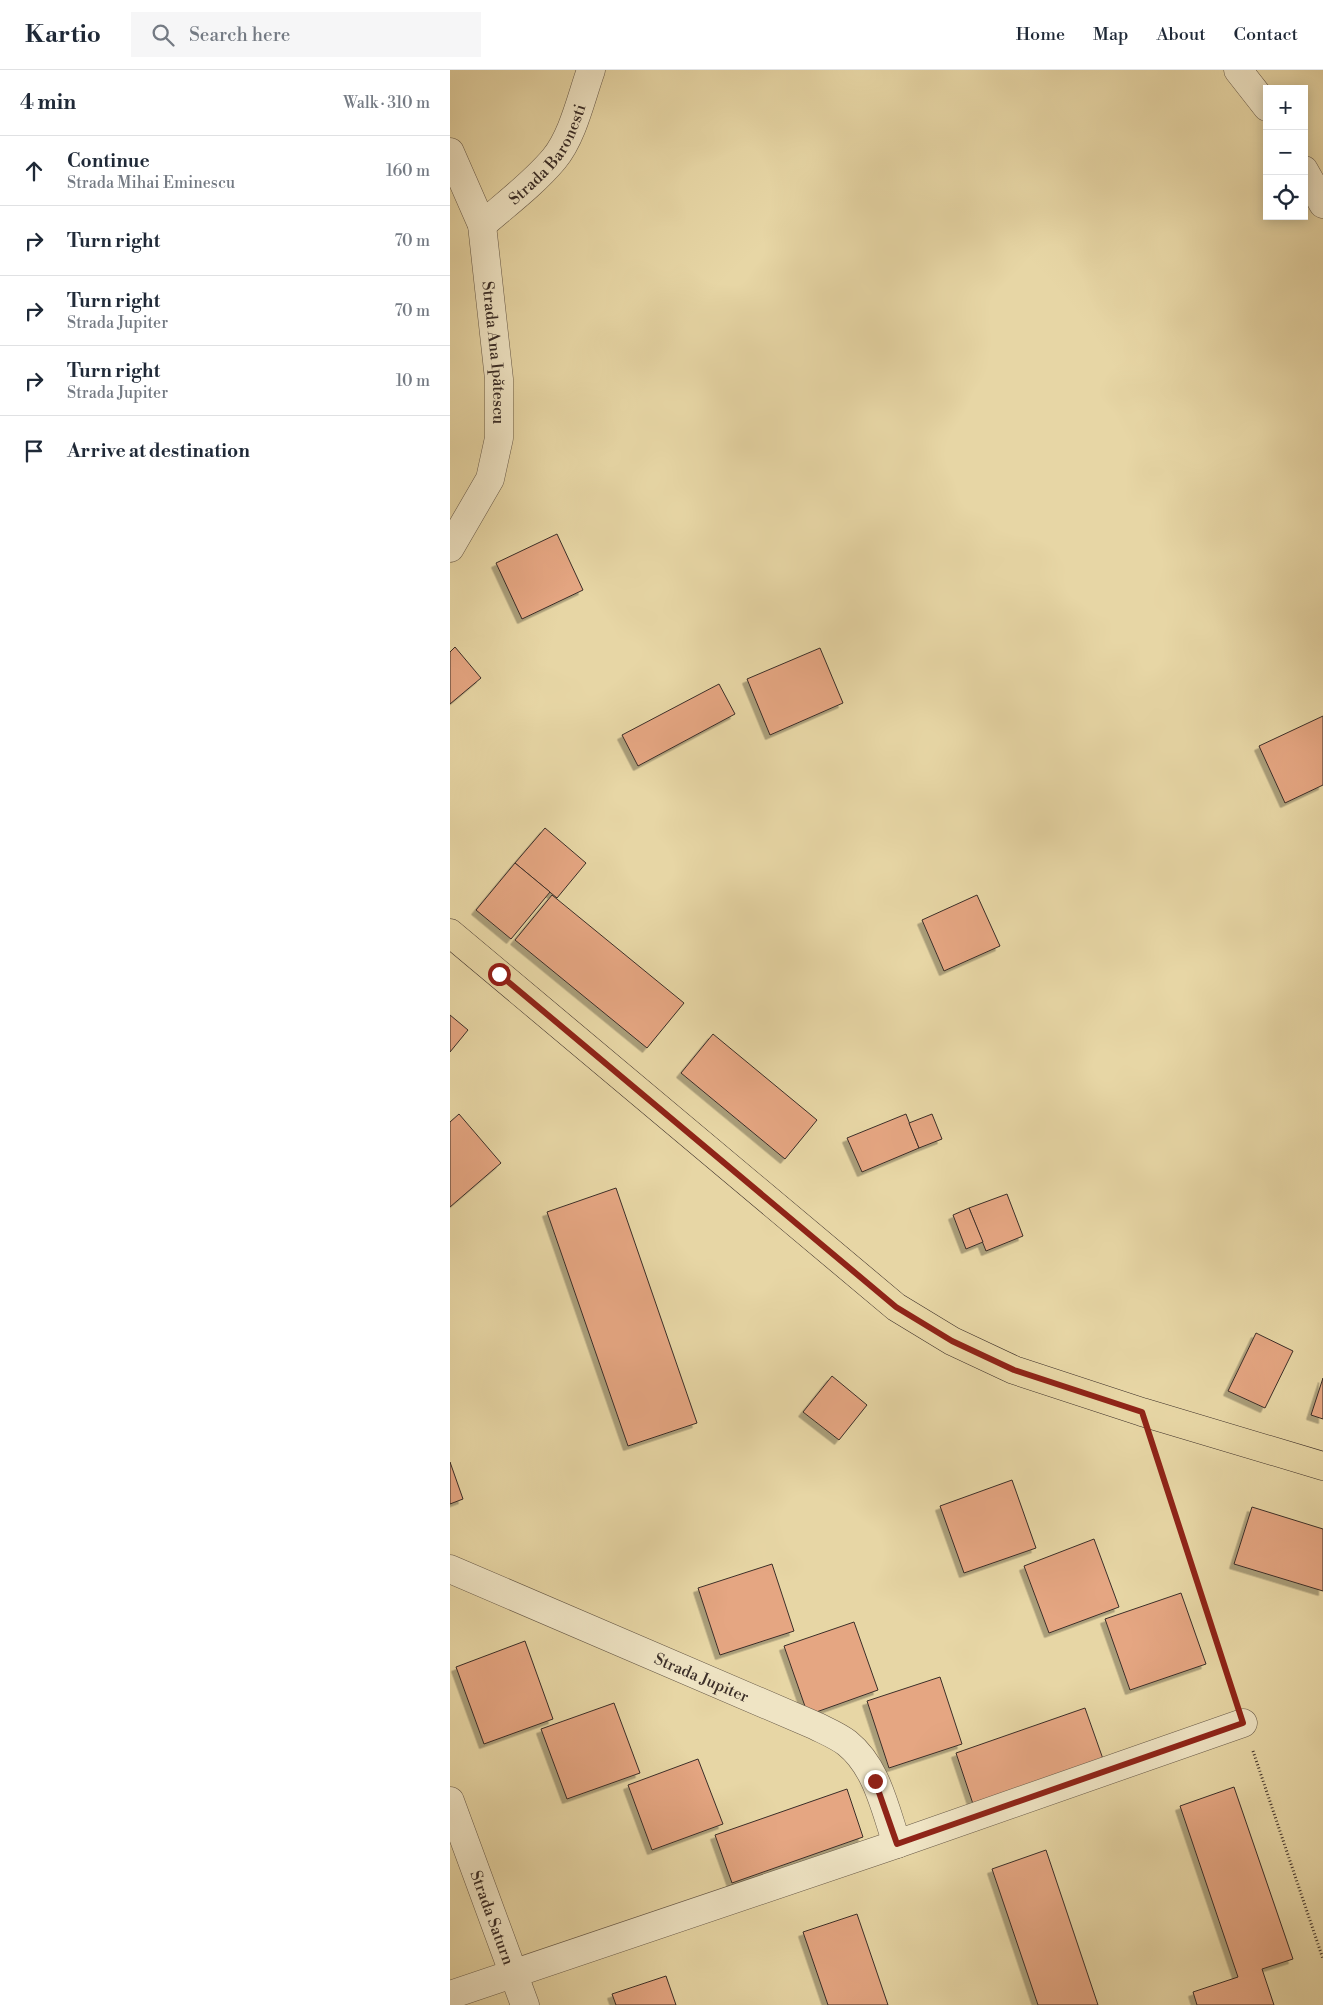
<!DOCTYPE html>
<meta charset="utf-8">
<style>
body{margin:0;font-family:"Libre Bodoni",serif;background:#f6f6f7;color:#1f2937}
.controls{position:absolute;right:15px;top:15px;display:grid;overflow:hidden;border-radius:0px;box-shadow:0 2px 12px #0003}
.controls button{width:45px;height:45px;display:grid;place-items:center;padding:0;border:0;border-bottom:1px solid #e0e1e3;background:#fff;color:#1f2937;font:25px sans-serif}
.stop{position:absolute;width:15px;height:15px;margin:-11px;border:4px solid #8f2418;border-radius:50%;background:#fff}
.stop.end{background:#8f2418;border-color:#fff;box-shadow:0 1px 5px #0008}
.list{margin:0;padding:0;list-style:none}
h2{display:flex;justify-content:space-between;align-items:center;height:65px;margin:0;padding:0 20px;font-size:21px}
h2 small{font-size:16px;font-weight:400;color:#747a83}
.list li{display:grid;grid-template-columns:32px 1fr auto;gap:15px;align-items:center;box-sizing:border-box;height:70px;padding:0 20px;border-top:1px solid #e0e1e3}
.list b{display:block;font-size:19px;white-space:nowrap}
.list p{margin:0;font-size:16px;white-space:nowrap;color:#747a83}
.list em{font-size:16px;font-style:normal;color:#747a83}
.icon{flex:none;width:28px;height:28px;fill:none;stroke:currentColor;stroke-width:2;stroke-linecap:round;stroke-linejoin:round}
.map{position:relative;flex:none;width:873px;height:1935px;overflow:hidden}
header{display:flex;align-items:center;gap:30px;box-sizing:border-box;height:70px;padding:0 25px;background:#fff;border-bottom:1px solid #e0e1e3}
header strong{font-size:24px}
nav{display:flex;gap:28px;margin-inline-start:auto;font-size:18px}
.search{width:350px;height:45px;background:#f6f6f7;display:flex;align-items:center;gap:12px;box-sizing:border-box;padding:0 18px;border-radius:0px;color:#747a83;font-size:19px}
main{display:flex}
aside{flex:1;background:#fff}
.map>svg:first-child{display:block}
.building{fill:#e5a682;stroke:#3b2e28;filter:url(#shadow)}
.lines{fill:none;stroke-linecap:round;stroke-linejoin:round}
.minor-casing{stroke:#665847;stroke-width:29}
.major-casing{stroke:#3b2e28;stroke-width:29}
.path{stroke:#3b2e28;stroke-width:3;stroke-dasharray:1 2.5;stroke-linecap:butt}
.minor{stroke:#efe4c4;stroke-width:28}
.major{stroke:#e7d6a5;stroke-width:28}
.route{stroke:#8f2418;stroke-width:6}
.labels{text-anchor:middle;stroke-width:5;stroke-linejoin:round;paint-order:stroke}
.street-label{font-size:16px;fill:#3b2e28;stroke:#efe4c4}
</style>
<header>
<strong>Kartio</strong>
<div class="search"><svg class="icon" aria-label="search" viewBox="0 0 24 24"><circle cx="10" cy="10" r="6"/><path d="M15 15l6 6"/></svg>Search here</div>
<nav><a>Home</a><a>Map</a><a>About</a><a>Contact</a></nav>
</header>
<main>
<aside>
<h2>4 min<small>Walk · 310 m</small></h2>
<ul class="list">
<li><svg class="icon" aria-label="ahead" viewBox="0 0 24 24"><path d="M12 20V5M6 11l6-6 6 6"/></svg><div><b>Continue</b><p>Strada Mihai Eminescu</p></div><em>160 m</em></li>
<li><svg class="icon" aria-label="right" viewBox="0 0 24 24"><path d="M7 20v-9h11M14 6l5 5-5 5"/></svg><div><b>Turn right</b></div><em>70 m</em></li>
<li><svg class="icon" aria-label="right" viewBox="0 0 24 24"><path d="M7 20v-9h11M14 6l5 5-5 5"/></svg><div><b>Turn right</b><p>Strada Jupiter</p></div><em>70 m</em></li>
<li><svg class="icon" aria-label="right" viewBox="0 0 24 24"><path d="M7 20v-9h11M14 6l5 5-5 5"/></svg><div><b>Turn right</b><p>Strada Jupiter</p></div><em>10 m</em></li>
<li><svg class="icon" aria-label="arrive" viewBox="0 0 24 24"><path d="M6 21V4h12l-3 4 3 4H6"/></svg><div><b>Arrive at destination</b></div></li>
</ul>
</aside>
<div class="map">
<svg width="873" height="1935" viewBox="0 0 873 1935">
<defs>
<filter id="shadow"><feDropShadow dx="-4.5" dy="4.5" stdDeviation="0" flood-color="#0004"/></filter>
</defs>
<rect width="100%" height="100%" fill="#e7d6a5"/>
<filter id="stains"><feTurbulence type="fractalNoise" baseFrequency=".004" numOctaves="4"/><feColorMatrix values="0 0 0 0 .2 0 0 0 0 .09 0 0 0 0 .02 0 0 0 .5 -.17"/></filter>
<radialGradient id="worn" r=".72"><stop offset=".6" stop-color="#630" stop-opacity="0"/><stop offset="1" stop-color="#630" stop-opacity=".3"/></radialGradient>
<g class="building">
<path d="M107,464L133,520L72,549L46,493Z"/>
<path d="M5,577L31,608L0,634V582Z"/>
<path d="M370,578L393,633L320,665L297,609Z"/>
<path d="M269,614L285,644L188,696L172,665Z"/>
<path d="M873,646V715L835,733L809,676Z"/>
<path d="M95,758L136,793L107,828L65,793Z"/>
<path d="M65,793L100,822L61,869L26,840Z"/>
<path d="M102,825L234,933L197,978L65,870Z"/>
<path d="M527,825L550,876L494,901L472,850Z"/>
<path d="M0,945L18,960L0,982Z"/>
<path d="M263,964L367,1050L335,1089L231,1003Z"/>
<path d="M9,1044L51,1093L0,1137V1052Z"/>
<path d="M456,1044L469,1078L412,1102L397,1068Z"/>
<path d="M482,1044L492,1069L469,1078L459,1053Z"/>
<path d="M166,1118L247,1353L178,1376L97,1142Z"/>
<path d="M557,1124L573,1166L536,1181L519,1138Z"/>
<path d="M519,1138L533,1172L516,1179L503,1145Z"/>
<path d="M806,1263L843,1281L815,1338L778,1321Z"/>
<path d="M382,1306L417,1335L389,1370L353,1342Z"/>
<path d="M873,1308V1349L861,1345Z"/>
<path d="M0,1392L13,1429L0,1434Z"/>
<path d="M562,1410L586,1478L514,1503L490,1436Z"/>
<path d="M802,1437L873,1459V1521L784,1494Z"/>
<path d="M644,1469L669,1537L599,1563L574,1496Z"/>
<path d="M322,1494L344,1561L270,1585L248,1518Z"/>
<path d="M731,1523L756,1594L680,1620L655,1549Z"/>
<path d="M404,1552L428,1620L358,1645L334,1576Z"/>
<path d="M75,1571L103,1649L34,1674L6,1597Z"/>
<path d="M490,1607L512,1674L439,1698L417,1631Z"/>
<path d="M164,1633L190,1703L117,1729L91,1659Z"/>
<path d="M635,1638L653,1689L523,1734L506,1683Z"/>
<path d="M248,1689L273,1754L202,1780L178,1715Z"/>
<path d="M784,1717L843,1889L812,1899L824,1935H747L743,1922L788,1907L730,1736Z"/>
<path d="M397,1719L413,1767L282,1813L265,1765Z"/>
<path d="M596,1780L648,1935H588L542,1799Z"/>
<path d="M407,1844L438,1935H378L353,1862Z"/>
<path d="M216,1906L226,1935H166L162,1924Z"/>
</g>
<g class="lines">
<g class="minor-casing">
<g id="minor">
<path d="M788,0L817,37"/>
<path id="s1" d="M0,82L32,155L49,309V368L40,409L0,478"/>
<path d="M854,100L873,134"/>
<path id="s2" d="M32,155C56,134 83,114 104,89C123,66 131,28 141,0"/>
<path id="s3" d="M0,1499L366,1656C376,1661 388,1666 397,1673C427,1697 435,1739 447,1774"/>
<path id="s4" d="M0,1731L75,1935"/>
<path d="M0,1925L447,1774L793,1653"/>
</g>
</g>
<g class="major-casing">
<path id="major" d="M0,863L446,1237L502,1271L564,1300L692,1342L873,1396"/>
</g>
<g class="path">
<path d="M703,1377L784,1623"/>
<path d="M803,1681L873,1889"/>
</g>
<use href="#minor" class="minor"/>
<use href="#major" class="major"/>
</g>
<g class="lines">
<path class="route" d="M49,904L446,1237L502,1271L564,1300L692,1342L793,1653L447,1774L425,1711"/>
</g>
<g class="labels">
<g class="street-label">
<text dy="6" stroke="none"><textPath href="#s2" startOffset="98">Strada Baronesti</textPath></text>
<text dy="6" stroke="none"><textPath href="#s1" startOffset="208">Strada Ana Ipătescu</textPath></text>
<text dy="6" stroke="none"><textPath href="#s3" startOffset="274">Strada Jupiter</textPath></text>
<text dy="6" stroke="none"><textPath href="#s4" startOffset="124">Strada Saturn</textPath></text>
</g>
</g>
<rect width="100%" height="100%" filter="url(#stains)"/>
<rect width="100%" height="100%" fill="url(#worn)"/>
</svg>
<div class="controls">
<button>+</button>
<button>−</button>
<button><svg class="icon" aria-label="locate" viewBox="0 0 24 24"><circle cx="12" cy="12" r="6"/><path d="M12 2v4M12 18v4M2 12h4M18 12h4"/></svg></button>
</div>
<div class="stop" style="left:49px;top:904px"></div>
<div class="stop end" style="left:425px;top:1711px"></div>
</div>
</main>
